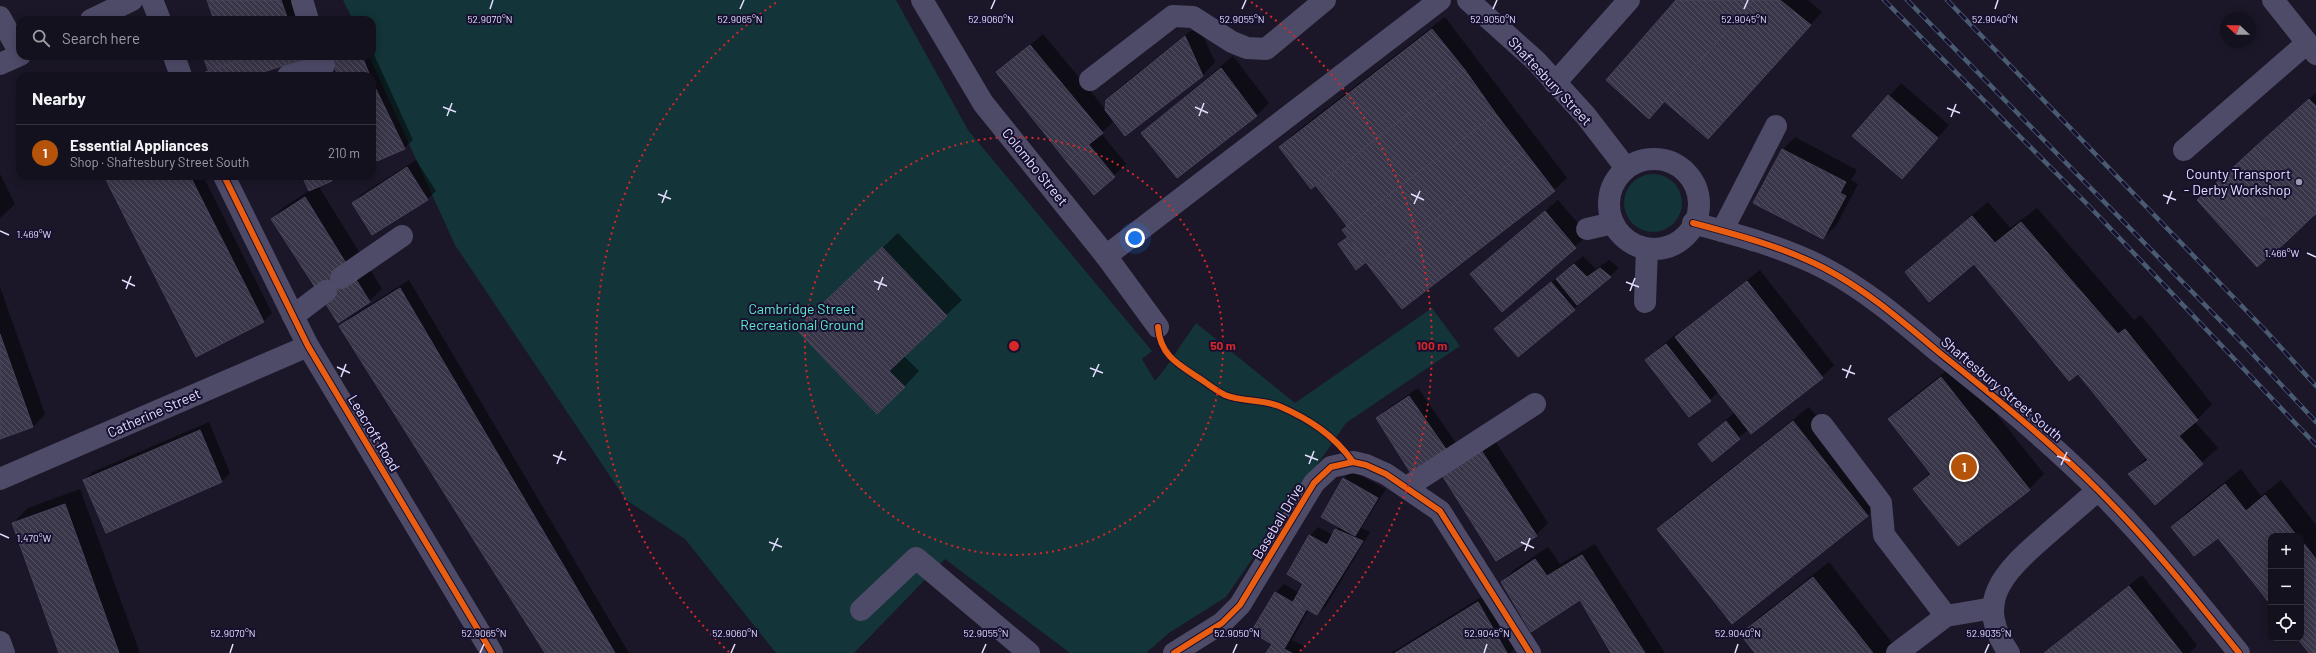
<!DOCTYPE html>
<meta charset="utf-8">
<style>
body{margin:0;font-family:Barlow,sans-serif;background:#1d1a27;color:#f1f3f6}
.controls{position:absolute;right:12px;bottom:12px;display:grid;overflow:hidden;border-radius:8px;box-shadow:0 2px 10px #0003}
.controls button{width:36px;height:36px;display:grid;place-items:center;padding:0;border:0;border-bottom:1px solid #33313c;background:#14111e;color:#f1f3f6;font:20px sans-serif}
.compass{position:absolute;left:2220px;top:12px;width:36px;height:36px;border-radius:50%;background:#14111e;box-shadow:0 2px 10px #0003;rotate:292deg}
.you{position:absolute;left:1135px;top:238px;width:14px;height:14px;margin:-10px;border:3px solid #fff;border-radius:50%;background:#1a73e8;box-shadow:0 0 0 6px #1a73e833}
.badge{display:grid;place-items:center;width:26px;height:26px;border-radius:50%;background:#b45309;color:#fff;font-size:13px;font-weight:700}
.pin{position:absolute;translate:-50% -50%;border:2px solid #fff;box-shadow:0 1px 4px #0006}
.list{margin:0;padding:0;list-style:none}
h2{display:flex;justify-content:space-between;align-items:center;height:52px;margin:0;padding:0 16px;font-size:17px}
h2 small{font-size:13px;font-weight:400;color:#9d9da4}
.list li{display:grid;grid-template-columns:26px 1fr auto;gap:12px;align-items:center;box-sizing:border-box;height:56px;padding:0 16px;border-top:1px solid #33313c}
.list b{display:block;font-size:15px;white-space:nowrap}
.list p{margin:0;font-size:13px;white-space:nowrap;color:#9d9da4}
.list em{font-size:13px;font-style:normal;color:#9d9da4}
.icon{flex:none;width:22px;height:22px;fill:none;stroke:currentColor;stroke-width:2;stroke-linecap:round;stroke-linejoin:round}
.map{position:relative;flex:none;width:2316px;height:653px;overflow:hidden}
.search{position:absolute;background:#14111e;box-shadow:0 2px 10px #0003;left:16px;top:16px;width:360px;height:44px;display:flex;align-items:center;gap:10px;box-sizing:border-box;padding:0 14px;border-radius:12px;color:#9d9da4;font-size:15px}
.panel{position:absolute;background:#14111e;box-shadow:0 2px 10px #0003;left:16px;top:72px;width:360px;height:108px;border-radius:12px}
.map>svg:first-child{display:block}
.green{fill:#133438}
.shadow{fill:#0007}
.building{fill:url(#building-back-hatch);stroke:#47425a}
.lines{fill:none;stroke-linecap:round;stroke-linejoin:round}
.minor{stroke:#4e4b69;stroke-width:22}
.rail-casing{stroke:#495b71;stroke-width:4.5}
.rail{stroke:#17102f;stroke-width:3;stroke-dasharray:9;stroke-linecap:butt}
.cycleway-casing{stroke:#17102f;stroke-width:8}
.cycleway{stroke:#e95d12;stroke-width:6}
.ticks{fill:none;stroke:#e3deff;stroke-width:1.5}
.ring{fill:none;stroke:#d62828;stroke-width:2;stroke-dasharray:2 4}
.poi-dot{fill:#9d98b4;stroke:#17102f;stroke-width:1.5}
.labels{text-anchor:middle;stroke-width:4;stroke-linejoin:round;paint-order:stroke}
.street-label{font-size:14px;fill:#e3deff;stroke:#17102f}
.poi-label{font-size:14px;fill:#e3deff;stroke:#17102f;text-anchor:end}
.park-label{font-size:14px;fill:#5eeace;stroke:#17102f}
.ticks-label{font-size:10px;text-anchor:middle;fill:#e3deff;stroke:#17102f;stroke-width:4;stroke-linejoin:round;paint-order:stroke}
.centre{fill:#d62828;stroke:#17102f;stroke-width:2}
.ring-label{font-size:12px;text-anchor:middle;font-weight:bold;fill:#d62828;stroke:#17102f;stroke-width:4;stroke-linejoin:round;paint-order:stroke}
</style>
<div class="map">
<svg width="2316" height="653" viewBox="0 0 2316 653">
<defs>
<pattern id="building-back-hatch" width="6" height="6" patternUnits="userSpaceOnUse"><rect width="6" height="6" fill="#3a3649"/><path d="M-1 5l2 2M0 0l6 6M5-1l2 2" fill="none" stroke="#565364"/></pattern>
</defs>
<rect width="100%" height="100%" fill="#1b1728"/>
<g class="green">
<path d="M343,0H896L968,130L1152,351L1142,359L1155,381L1164,370L1196,323L1295,403L1432,308L1460,346L1346,423L1226,597L1169,633L1146,653H1070L945,559L854,653H776L685,539L626,500L455,245L369,56H372V20H353Z"/>
<circle cx="1653" cy="203" r="29"/>
</g>
<g class="shadow">
<path d="M208,0H297L304,20H206L214,16Z"/>
<path d="M1678,0H1808L1822,12L1708,138L1665,101L1649,118Z"/>
<path d="M1445,17L1567,178L1554,190L1402,308L1366,261L1339,245L1348,236L1343,230L1348,225L1316,184L1280,148L1292,135Z"/>
<path d="M1198,25L1215,62L1203,75L1125,135L1114,121L1101,133L1126,164L1094,194L997,72L1043,34L1106,110L1107,100L1119,88Z"/>
<path d="M372,50L413,140L404,148H372V76H340L331,56H372Z"/>
<path d="M204,56H309L248,76H207L206,73L209,70Z"/>
<path d="M1233,56L1269,103L1257,115L1177,177L1142,133Z"/>
<path d="M1901,83L1949,125L1902,178L1854,136Z"/>
<path d="M2316,93V212L2198,200L2211,188Z"/>
<path d="M1795,137L1857,170L1851,180L1858,184L1836,226L1823,238L1755,202L1783,149Z"/>
<path d="M416,160L436,191L427,199L353,203L362,194Z"/>
<path d="M0,174L15,204L0,218Z"/>
<path d="M105,176H203L272,313L264,321L196,356Z"/>
<path d="M303,176H336L319,187L382,289L369,301L324,300L315,289L272,219L284,207L310,190Z"/>
<path d="M1558,200L1588,235L1502,310L1472,274Z"/>
<path d="M1988,202L2010,228L2037,208L2134,320L2141,315L2212,404L2195,422L2218,448L2155,504L2130,474L2147,457L2078,373L1975,263L1906,272L1922,257Z"/>
<path d="M898,233L962,300L904,356L919,371L904,387L813,314Z"/>
<path d="M1583,256L1596,269L1609,260L1619,268L1582,300L1574,309L1496,329Z"/>
<path d="M1760,270L1834,365L1822,377L1749,429L1712,460L1699,444L1735,412L1719,391L1710,400L1646,361L1659,348L1679,332L1680,334Z"/>
<path d="M409,280L629,653H547L341,327L349,318Z"/>
<path d="M0,287L45,414L33,427L0,438Z"/>
<path d="M1956,363L2044,474L2029,489H1914L1931,472L1889,419L1904,404Z"/>
<path d="M1418,388L1456,443L1412,474L1377,418L1386,410Z"/>
<path d="M1809,407L1883,500L1867,516L1658,529L1674,514Z"/>
<path d="M209,422L230,473L222,481L106,531L84,480L93,472Z"/>
<path d="M1494,439L1548,523L1536,535L1456,462Z"/>
<path d="M2241,469L2261,496L2281,480L2316,525V653H2310L2298,638H2301V536H2271V604L2218,536L2172,527L2187,512Z"/>
<path d="M1352,471L1386,489L1361,528L1370,532L1326,606L1317,614L1309,609L1292,640L1304,646L1300,653H1267L1273,643L1275,593L1284,584L1299,593L1304,583L1310,536L1318,527L1333,535L1340,526L1343,479Z"/>
<path d="M80,489L140,653H60L13,523L28,508Z"/>
<path d="M1595,544L1665,653H1612L1580,599L1502,582L1514,570L1548,547L1560,564Z"/>
<path d="M1829,562L1900,653H1757L1742,634L1757,619Z"/>
<path d="M2142,575L2197,645L2190,653H2046L2058,641Z"/>
<path d="M1486,594L1517,646L1510,653H1391Z"/>
</g>
<g class="building">
<path d="M207,0H281L288,20H214Z"/>
<path d="M1676,0H1754L1649,119L1606,80Z"/>
<path d="M1754,0H1780L1811,25L1708,139L1664,101Z"/>
<path d="M1432,29L1465,70L1311,189L1279,147Z"/>
<path d="M1185,36L1203,76L1125,136L1105,110L1106,100Z"/>
<path d="M1030,45L1103,133L1067,162L996,72Z"/>
<path d="M203,56H255L208,70Z"/>
<path d="M255,56H310V57L251,76H206L205,72Z"/>
<path d="M330,56H362L370,76H338Z"/>
<path d="M1221,68L1257,116L1177,178L1141,133Z"/>
<path d="M1465,70L1496,114L1347,226L1316,186Z"/>
<path d="M376,89L405,149L377,161L372,151V90Z"/>
<path d="M1888,95L1938,138L1902,179L1852,136Z"/>
<path d="M2309,99L2316,106V214L2313,216L2253,149Z"/>
<path d="M1496,114L1525,152L1371,269L1342,230Z"/>
<path d="M1089,145L1115,177L1094,195L1067,162Z"/>
<path d="M1782,149L1846,182L1840,193L1846,196L1823,239L1753,203Z"/>
<path d="M2253,149L2313,216L2286,242L2225,175Z"/>
<path d="M1525,152L1555,191L1402,309L1371,269Z"/>
<path d="M407,167L428,200L372,235L352,203Z"/>
<path d="M2225,175L2286,242L2257,267L2197,200Z"/>
<path d="M104,176H190L264,322L196,357Z"/>
<path d="M302,176H330L332,181L309,191Z"/>
<path d="M305,197L370,302L338,323L271,219Z"/>
<path d="M1545,211L1576,248L1502,312L1470,274Z"/>
<path d="M1972,216L1995,243L2021,222L2118,334L2125,329L2198,420L2179,436L2203,464L2155,505L2128,474L2148,460L2078,374L2069,381L1974,264L1929,302L1905,272Z"/>
<path d="M1348,237L1366,262L1356,270L1338,244Z"/>
<path d="M882,247L947,316L889,371L905,387L877,414L796,329Z"/>
<path d="M1574,264L1587,277L1600,268L1611,277L1577,305L1556,279Z"/>
<path d="M1747,281L1823,378L1751,434L1675,337Z"/>
<path d="M1551,282L1575,310L1518,357L1494,329Z"/>
<path d="M400,288L615,653H545L339,326Z"/>
<path d="M0,334L33,427L0,439Z"/>
<path d="M1666,344L1711,401L1689,417L1645,360Z"/>
<path d="M1941,377L2030,490L1958,546L1913,489L1931,474L1888,419Z"/>
<path d="M1409,396L1448,452L1412,475L1376,418Z"/>
<path d="M1726,421L1740,439L1712,462L1698,444Z"/>
<path d="M1793,421L1868,516L1732,624L1657,529Z"/>
<path d="M200,430L222,482L106,533L83,480Z"/>
<path d="M1481,450L1537,536L1496,561L1442,475Z"/>
<path d="M1343,478L1378,498L1355,536L1321,517Z"/>
<path d="M2225,484L2246,511L2265,495L2297,536H2271V605L2218,538L2194,556L2171,527Z"/>
<path d="M65,504L119,653H59L12,523Z"/>
<path d="M1335,529L1363,541L1317,615L1293,602L1303,584L1287,574L1309,535L1327,545Z"/>
<path d="M2301,540L2316,559V653H2309L2297,638H2301Z"/>
<path d="M1582,555L1645,653H1611L1580,600L1531,632L1501,582L1535,559L1547,576Z"/>
<path d="M1813,577L1873,653H1755L1740,634Z"/>
<path d="M2129,586L2182,653H2044Z"/>
<path d="M1275,592L1306,610L1284,649L1292,653H1266L1272,644L1251,632Z"/>
<path d="M1478,602L1507,653H1395Z"/>
</g>
<g class="lines">
<g class="minor">
<path d="M152,0L160,20"/>
<path d="M302,0L308,20"/>
<path d="M922,0L983,103L1106,256L1158,327"/>
<path d="M1468,0L1536,61L1586,116L1626,168"/>
<path d="M2273,0L2316,54"/>
<path d="M0,17L20,53"/>
<path d="M91,20L132,0"/>
<path d="M174,56L181,76"/>
<path d="M0,64L20,55"/>
<path d="M288,76L324,65L320,56"/>
<path d="M1090,80L1173,16L1193,17L1232,42L1247,48L1266,49L1325,0"/>
<path d="M1555,83L1629,0"/>
<path d="M2184,150L2307,43"/>
<circle cx="1654" cy="204" r="45"/>
<path d="M224,176L308,346L492,653"/>
<path d="M1693,223C1738,235 1783,247 1824,268C1868,291 1904,323 1941,354C1995,397 2048,440 2097,489C2148,540 2194,597 2239,653"/>
<path d="M1587,229L1613,223"/>
<path d="M1722,231L1776,126"/>
<path d="M1106,256L1440,0"/>
<path d="M341,278L402,236"/>
<path d="M1645,302L1647,249"/>
<path d="M293,316L326,291"/>
<path d="M1822,425L1881,503L1884,535L1946,616"/>
<path d="M0,479L308,346"/>
<path d="M1407,487L1535,404"/>
<path d="M861,610L916,558L1029,653"/>
<path d="M0,642L4,653"/>
<path d="M1174,653L1222,623L1240,605L1314,483L1331,467L1353,462L1366,465L1386,474L1440,511L1530,653"/>
<path d="M1897,653L1946,616L1993,608"/>
<path d="M2009,653C1973,602 2004,572 2043,538C2061,522 2080,506 2098,490"/>
</g>
<g class="rail-casing">
<g id="rail">
<path d="M1884,0L2089,206L2316,445"/>
<path d="M1907,0L2248,349L2316,422"/>
<path d="M1947,0L2265,330L2316,386"/>
</g>
</g>
<use href="#rail" class="rail"/>
<g class="cycleway-casing">
<g id="cycleway">
<path d="M224,176L308,346L492,653"/>
<path d="M1693,223C1738,235 1783,247 1824,268C1868,291 1904,323 1941,354C1995,397 2048,440 2097,489C2148,540 2194,597 2239,653"/>
<path d="M1158,327C1160,356 1179,365 1202,380C1209,385 1217,391 1225,395C1241,402 1262,399 1279,406C1309,419 1334,435 1353,462"/>
<path d="M1174,653L1222,623L1240,605L1314,483L1331,467L1353,462L1366,465L1386,474L1440,511L1530,653"/>
</g>
</g>
<use href="#cycleway" class="cycleway"/>
</g>
<path class="ticks" d="M490,9L493,0M740,9L744,0M991,9L995,0M1242,9L1246,0M1493,9L1497,0M1744,9L1748,0M1995,9L1998,0M443,107L456,112M1195,107L1208,113M1947,108L1960,113M447,116L452,103M1199,116L1204,103M1951,117L1956,104M658,194L671,199M1411,194L1424,200M2163,195L2176,200M662,203L667,190M1414,204L1420,191M2167,204L2172,191M0,231L9,235M2307,253L2316,257M122,280L135,286M874,281L887,286M1626,282L1639,287M126,289L131,276M878,290L883,277M1630,291L1635,278M337,367L350,373M1090,368L1103,373M1842,369L1855,374M341,377L346,364M1093,377L1099,364M1846,378L1851,365M553,455L566,460M1305,455L1318,460M2057,456L2070,461M557,464L562,451M1309,464L1314,451M2061,465L2067,452M0,534L9,538M769,542L782,547M1521,542L1534,548M772,551L778,538M1525,551L1530,538M230,653L233,644M480,653L484,644M731,653L735,644M982,653L986,644M1233,653L1237,644M1484,653L1487,644M1735,653L1738,644M1985,653L1989,644"/>
<g class="ring">
<circle cx="1014" cy="346" r="209"/>
<path d="M729 652A418 418 0 0 1 777 2M1251 2A418 418 0 0 1 1299 652"/>
</g>
<circle class="poi-dot" cx="2299" cy="182" r="4"/>
<g class="labels">
<g class="street-label">
<text transform="translate(1550 81) rotate(47)" y="5">Shaftesbury Street</text>
<text transform="translate(1035 167) rotate(51)" y="5">Colombo Street</text>
<text transform="translate(2002 389) rotate(40)" y="5">Shaftesbury Street South</text>
<text transform="translate(154 413) rotate(-24)" y="5">Catherine Street</text>
<text transform="translate(374 433) rotate(59)" y="5">Leacroft Road</text>
<text transform="translate(1278 521) rotate(-59)" y="5">Baseball Drive</text>
</g>
<g class="poi-label">
<text x="2291" y="179">County Transport<tspan x="2291" dy="16">- Derby Workshop</tspan></text>
</g>
<g class="park-label">
<text x="802" y="314">Cambridge Street<tspan x="802" dy="16">Recreational Ground</tspan></text>
</g>
</g>
<g class="ticks-label">
<text x="490" y="23">52.9070°N</text>
<text x="740" y="23">52.9065°N</text>
<text x="991" y="23">52.9060°N</text>
<text x="1242" y="23">52.9055°N</text>
<text x="1493" y="23">52.9050°N</text>
<text x="1744" y="23">52.9045°N</text>
<text x="1995" y="23">52.9040°N</text>
<text x="34" y="238">1.469°W</text>
<text x="2282" y="257">1.466°W</text>
<text x="34" y="542">1.470°W</text>
<text x="233" y="637">52.9070°N</text>
<text x="484" y="637">52.9065°N</text>
<text x="735" y="637">52.9060°N</text>
<text x="986" y="637">52.9055°N</text>
<text x="1237" y="637">52.9050°N</text>
<text x="1487" y="637">52.9045°N</text>
<text x="1738" y="637">52.9040°N</text>
<text x="1989" y="637">52.9035°N</text>
</g>
<circle cx="1014" cy="346" r="6" class="centre"/>
<g class="ring-label">
<text x="1223" y="350">50 m</text>
<text x="1432" y="350">100 m</text>
</g>
</svg>
<div class="controls">
<button>+</button>
<button>−</button>
<button><svg class="icon" aria-label="locate" viewBox="0 0 24 24"><circle cx="12" cy="12" r="6"/><path d="M12 2v4M12 18v4M2 12h4M18 12h4"/></svg></button>
</div>
<svg class="compass" viewBox="-18 -18 36 36"><path d="M0-13l5 13h-10z" fill="#e53935"/><path d="M0 13l5-13h-10z" fill="#9d9da4"/></svg>
<div class="you"></div>
<div class="pin badge" style="left:1964px;top:467px">1</div>
<div class="search"><svg class="icon" aria-label="search" viewBox="0 0 24 24"><circle cx="10" cy="10" r="6"/><path d="M15 15l6 6"/></svg>Search here</div>
<section class="panel">
<h2>Nearby<small></small></h2>
<ul class="list">
<li><span class="badge">1</span><div><b>Essential Appliances</b><p>Shop · Shaftesbury Street South</p></div><em>210 m</em></li>
</ul>
</section>
</div>
